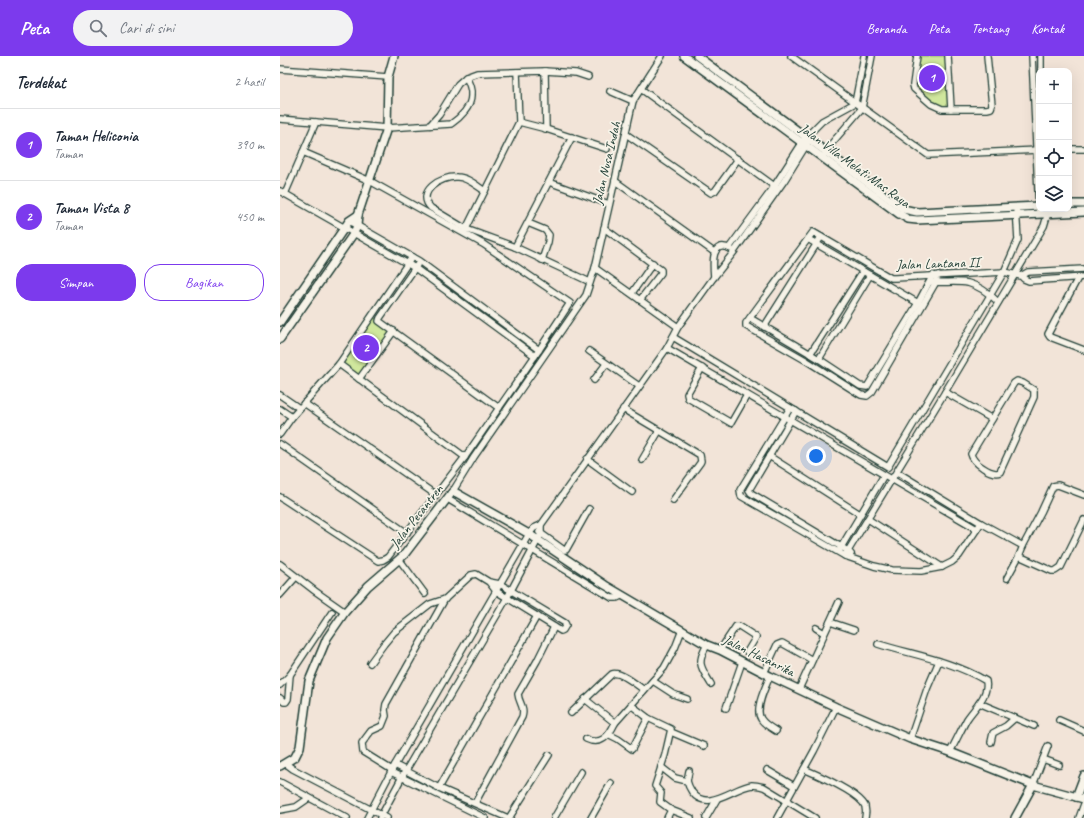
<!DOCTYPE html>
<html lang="id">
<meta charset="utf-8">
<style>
body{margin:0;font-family:Caveat,sans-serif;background:#f2f2f3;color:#1f2937}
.controls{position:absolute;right:12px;top:12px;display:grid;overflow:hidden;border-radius:8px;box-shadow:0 4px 16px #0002}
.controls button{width:36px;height:36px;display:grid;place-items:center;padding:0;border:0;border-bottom:1px solid #e0e1e3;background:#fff;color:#1f2937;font:20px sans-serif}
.you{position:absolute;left:536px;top:400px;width:14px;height:14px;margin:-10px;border:3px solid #fff;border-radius:50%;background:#1a73e8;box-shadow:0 0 0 6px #1a73e833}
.badge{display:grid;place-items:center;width:26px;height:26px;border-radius:50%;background:#7c3aed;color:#fff;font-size:13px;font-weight:700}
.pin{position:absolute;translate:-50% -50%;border:2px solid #fff;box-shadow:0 1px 4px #0006}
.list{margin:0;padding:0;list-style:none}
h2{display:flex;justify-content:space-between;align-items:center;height:52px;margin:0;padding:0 16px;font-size:17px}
h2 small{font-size:13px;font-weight:400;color:#747a83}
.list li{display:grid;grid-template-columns:26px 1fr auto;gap:12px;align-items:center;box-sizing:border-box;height:72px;padding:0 16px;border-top:1px solid #e0e1e3}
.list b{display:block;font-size:15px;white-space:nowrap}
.list p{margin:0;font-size:13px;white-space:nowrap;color:#747a83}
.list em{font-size:13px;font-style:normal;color:#747a83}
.actions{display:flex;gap:8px;padding:12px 16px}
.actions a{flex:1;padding:9px 0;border:1px solid #7c3aed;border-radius:16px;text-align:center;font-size:14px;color:#7c3aed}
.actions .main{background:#7c3aed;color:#fff}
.icon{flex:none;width:22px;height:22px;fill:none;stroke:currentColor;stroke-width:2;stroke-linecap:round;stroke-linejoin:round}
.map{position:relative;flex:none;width:804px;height:762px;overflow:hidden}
header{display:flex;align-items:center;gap:24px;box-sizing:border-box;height:56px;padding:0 20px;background:#7c3aed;color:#fff}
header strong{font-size:19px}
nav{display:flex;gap:22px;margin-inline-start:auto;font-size:14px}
.search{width:280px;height:36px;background:#f2f2f3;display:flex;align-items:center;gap:10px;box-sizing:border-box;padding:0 14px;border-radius:22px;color:#747a83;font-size:15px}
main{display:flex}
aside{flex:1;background:#fff}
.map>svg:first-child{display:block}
.green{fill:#d0e79d;stroke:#789268}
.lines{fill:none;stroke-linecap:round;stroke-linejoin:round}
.minor-casing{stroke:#1f3d34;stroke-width:8}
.tertiary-casing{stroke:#1f3d34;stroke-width:10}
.minor{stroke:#f7f3e8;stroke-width:5.5}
.tertiary{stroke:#f7f3e8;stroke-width:7}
.labels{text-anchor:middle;stroke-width:3.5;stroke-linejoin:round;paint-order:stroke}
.street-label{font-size:14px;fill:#1f3d34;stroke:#f7f3e8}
</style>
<header>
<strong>Peta</strong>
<div class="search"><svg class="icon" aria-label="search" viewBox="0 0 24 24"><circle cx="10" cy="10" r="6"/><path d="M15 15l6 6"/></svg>Cari di sini</div>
<nav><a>Beranda</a><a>Peta</a><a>Tentang</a><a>Kontak</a></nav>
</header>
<main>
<aside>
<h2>Terdekat<small>2 hasil</small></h2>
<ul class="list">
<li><span class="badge">1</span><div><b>Taman Heliconia</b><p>Taman</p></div><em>390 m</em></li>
<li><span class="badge">2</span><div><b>Taman Vista 8</b><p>Taman</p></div><em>450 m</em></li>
</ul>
<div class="actions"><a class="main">Simpan</a><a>Bagikan</a></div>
</aside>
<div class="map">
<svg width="804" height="762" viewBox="0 0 804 762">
<rect width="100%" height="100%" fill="#f2e4d8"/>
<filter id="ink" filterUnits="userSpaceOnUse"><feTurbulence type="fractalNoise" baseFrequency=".025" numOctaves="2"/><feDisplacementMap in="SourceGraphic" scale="8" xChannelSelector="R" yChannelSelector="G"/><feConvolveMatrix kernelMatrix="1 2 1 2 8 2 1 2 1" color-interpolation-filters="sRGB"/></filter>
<g filter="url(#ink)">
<g class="green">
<path d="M638,0H668L671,53H662L636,36L633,29Z"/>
<path d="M92,260L114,275L79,323L59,308Z"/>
</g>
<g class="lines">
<g class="minor-casing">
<g id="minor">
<path d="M511,0L648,99L759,94"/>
<path d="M637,0L633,29L634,33L651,48L662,53H707L711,52L712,49L707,0"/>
<path d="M668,0L671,53"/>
<path d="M752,0L759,158"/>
<path d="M761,0V15"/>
<path d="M0,13L108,21"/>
<path d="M265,15L266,73"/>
<path d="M361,33L497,132"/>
<path d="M330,35L353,45"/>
<path d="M0,63L107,72L171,68C180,62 191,51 191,40C192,33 189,27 186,21"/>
<path d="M239,66L266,73L327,93"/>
<path d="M150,69L159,59L178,28L186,21L197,17L265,15L296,17L308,21"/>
<path d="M346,78L431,137L435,135L458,103"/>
<path d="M789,93H804"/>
<path d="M545,98L552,87L582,52L592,0"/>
<path d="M335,125L434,196"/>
<path d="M269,126L329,148"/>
<path d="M0,135L135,212L255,300"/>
<path d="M205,135C197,130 187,121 177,121C161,120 135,136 151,152L186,173L235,191L310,226"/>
<path d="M5,138L36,66"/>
<path d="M69,165L139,205L259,294"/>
<path d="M248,167L265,174L269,179L268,186L262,204"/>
<path d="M324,172L381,214V217L360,244"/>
<path d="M186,173L239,66L237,16"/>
<path d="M528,183L638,247"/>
<path d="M235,191L292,81"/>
<path d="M449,192L491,135L526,81L542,65L575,47L584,0"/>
<path d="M132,201L59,308L185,401"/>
<path d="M137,209L100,262L99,265L219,352"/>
<path d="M315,212L398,271"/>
<path d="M658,219L656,226L592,336L587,340L581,339L527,305L466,270V267L533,176L611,222H615L724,216L741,220L744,223L749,225L804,221"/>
<path d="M741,220L748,216L804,213"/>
<path d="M434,221C433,209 430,183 451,193"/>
<path d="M798,222L768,278L770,281L804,294"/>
<path d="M652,226C664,227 676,225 688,227C699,230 710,238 718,246"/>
<path d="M352,237L373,207"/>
<path d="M470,262L539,303L580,330L587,331L638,247L653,219"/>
<path d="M484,271L541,181"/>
<path d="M393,281L608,411L724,216L738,184L736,151"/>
<path d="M387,292L697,473"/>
<path d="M309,295L359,330"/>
<path d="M530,298L583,215"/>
<path d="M539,303L590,219"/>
<path d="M422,312L407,338L408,342L451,367L467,339"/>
<path d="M79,323L114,275"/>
<path d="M314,324L326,308"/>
<path d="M737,325L743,327L754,334V341L720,416C712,420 693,407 691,398L734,327Z"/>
<path d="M665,336L712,363"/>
<path d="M0,339L19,352"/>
<path d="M24,347L156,439"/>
<path d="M510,352L460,434L461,440L565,500L594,510L612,514L641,515L662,511L672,506L679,500L701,467"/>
<path d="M0,353L12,361"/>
<path d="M343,353L420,399L421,405L420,407L393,444"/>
<path d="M516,355L469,434L471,437L568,495L571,498"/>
<path d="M0,378L12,361L59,308"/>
<path d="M0,388L127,477"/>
<path d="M489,400L580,458"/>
<path d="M307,403L352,436"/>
<path d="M362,404L379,375"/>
<path d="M617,416L701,467L743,490"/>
<path d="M173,435L194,401L306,239L315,212L353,45L382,0"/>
<path d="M0,441L98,505L103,504L108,501L185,401L259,294L290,247L203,188L90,125L23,96"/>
<path d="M171,445L332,542H337L341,540"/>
<path d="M588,463L662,511"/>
<path d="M259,476L284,494H286L309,453"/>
<path d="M560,493L604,419"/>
<path d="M565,500L665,336L764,170L767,160L768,153"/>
<path d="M739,500L772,515H775L781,511L804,464"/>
<path d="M119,503L145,538"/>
<path d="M0,508L35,535L65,556"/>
<path d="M727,522L739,500L743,490L761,456L773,430L778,429L804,439"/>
<path d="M0,539L16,521"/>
<path d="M550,566L574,574"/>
<path d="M536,572L544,577"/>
<path d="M598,588C634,599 673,605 706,625C709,640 694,652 687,663C681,674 676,685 670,696"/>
<path d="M427,589C416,608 421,611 431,628"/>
<path d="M440,594L456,570H459L476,581L467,596"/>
<path d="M90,607L104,588L114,576L150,548L165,543"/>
<path d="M484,617L497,589L502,587L532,604"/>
<path d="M490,620C486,630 474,653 481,663C484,668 491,672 496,675"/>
<path d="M373,625L393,638L407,643"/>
<path d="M0,629L10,619L52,556"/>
<path d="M519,633L559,546"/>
<path d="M0,642L4,646H6L8,643L10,619"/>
<path d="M305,643L335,667L384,612L395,592L402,574"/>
<path d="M699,647L754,670"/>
<path d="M351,649L368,662L391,673L385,699L375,730L381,737L380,746L391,754L387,762"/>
<path d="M446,652L462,606"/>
<path d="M291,657L332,618C340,615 357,629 364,634"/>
<path d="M779,664L804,675"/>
<path d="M391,676L424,690"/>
<path d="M330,679L338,683L352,693L368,662"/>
<path d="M306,683C321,690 329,680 335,667"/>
<path d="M630,683L647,633L659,605"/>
<path d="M711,686L713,677L726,670L735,662"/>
<path d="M763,703L779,709"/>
<path d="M5,707L13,713L107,762"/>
<path d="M115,709L159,732L228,762"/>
<path d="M381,711L395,722L407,725C408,729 410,733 412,736C427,757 454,731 472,729C476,729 480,730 484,731L535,762"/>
<path d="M524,713C538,719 579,737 585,750C586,754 586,758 585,762"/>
<path d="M112,714L83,696L82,687L91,675L102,670L106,660L105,654L106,648L165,543L191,519L196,518L209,526L220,528L285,567L286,569L283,574L281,575L216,535L209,526"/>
<path d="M487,714L514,730"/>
<path d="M111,716L205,762"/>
<path d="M407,725L409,715"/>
<path d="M0,726L67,762"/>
<path d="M753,729L768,690"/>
<path d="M159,732L257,560"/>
<path d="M195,747L242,661C245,650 239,648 238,638L257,605L274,571"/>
<path d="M0,754L16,751L29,742"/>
<path d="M391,754L411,762"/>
<path d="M87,762L112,714L249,478L254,472L261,469L387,292L398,271L434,221L454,196L504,125L527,88"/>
<path d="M100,762L122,721L227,542L261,478V469"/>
<path d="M229,762L269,699"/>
<path d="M274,762L301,716"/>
<path d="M311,762L331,727"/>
<path d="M426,762L437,743"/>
<path d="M497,762L534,695L556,651"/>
<path d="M799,762L804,748"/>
</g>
</g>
<g class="tertiary-casing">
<g id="tertiary">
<path d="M404,0L619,158L628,163L637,164L804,156"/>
<path d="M417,0L623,153L637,156L759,150"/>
<path d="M789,148H804"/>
<path d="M0,266L69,165L78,159"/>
<path d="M0,283L74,177L77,170L78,159L107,72L108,21L114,0"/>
<path d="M0,710L15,701L20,691L29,625L47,582L65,556L88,530L124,499L173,435L249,478L325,529L427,589L440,594L490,620L556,651L630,683L670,696L753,729L804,743"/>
<path d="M796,741L804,720"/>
<path d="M735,762L753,729"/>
</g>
</g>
<use href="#minor" class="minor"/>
<use href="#tertiary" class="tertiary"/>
</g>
</g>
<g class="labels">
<g class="street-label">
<text transform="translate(326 107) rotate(-77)" y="5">Jalan Nusa Indah</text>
<text transform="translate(575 109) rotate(36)" y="5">Jalan Villa Melati Mas Raya</text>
<text transform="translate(658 207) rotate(-2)" y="5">Jalan Lantana II</text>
<text transform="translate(136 460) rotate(-52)" y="5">Jalan Pesantren</text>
<text transform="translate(479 599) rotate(26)" y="5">Jalan Hasanrika</text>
</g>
</g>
</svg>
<div class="controls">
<button>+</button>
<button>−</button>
<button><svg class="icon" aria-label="locate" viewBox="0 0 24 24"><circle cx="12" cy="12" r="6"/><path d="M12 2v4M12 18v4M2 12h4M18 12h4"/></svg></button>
<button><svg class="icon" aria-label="layers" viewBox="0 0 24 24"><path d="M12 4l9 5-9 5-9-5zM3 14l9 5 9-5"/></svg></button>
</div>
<div class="you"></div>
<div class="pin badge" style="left:652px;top:22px">1</div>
<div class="pin badge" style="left:86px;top:292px">2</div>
</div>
</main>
